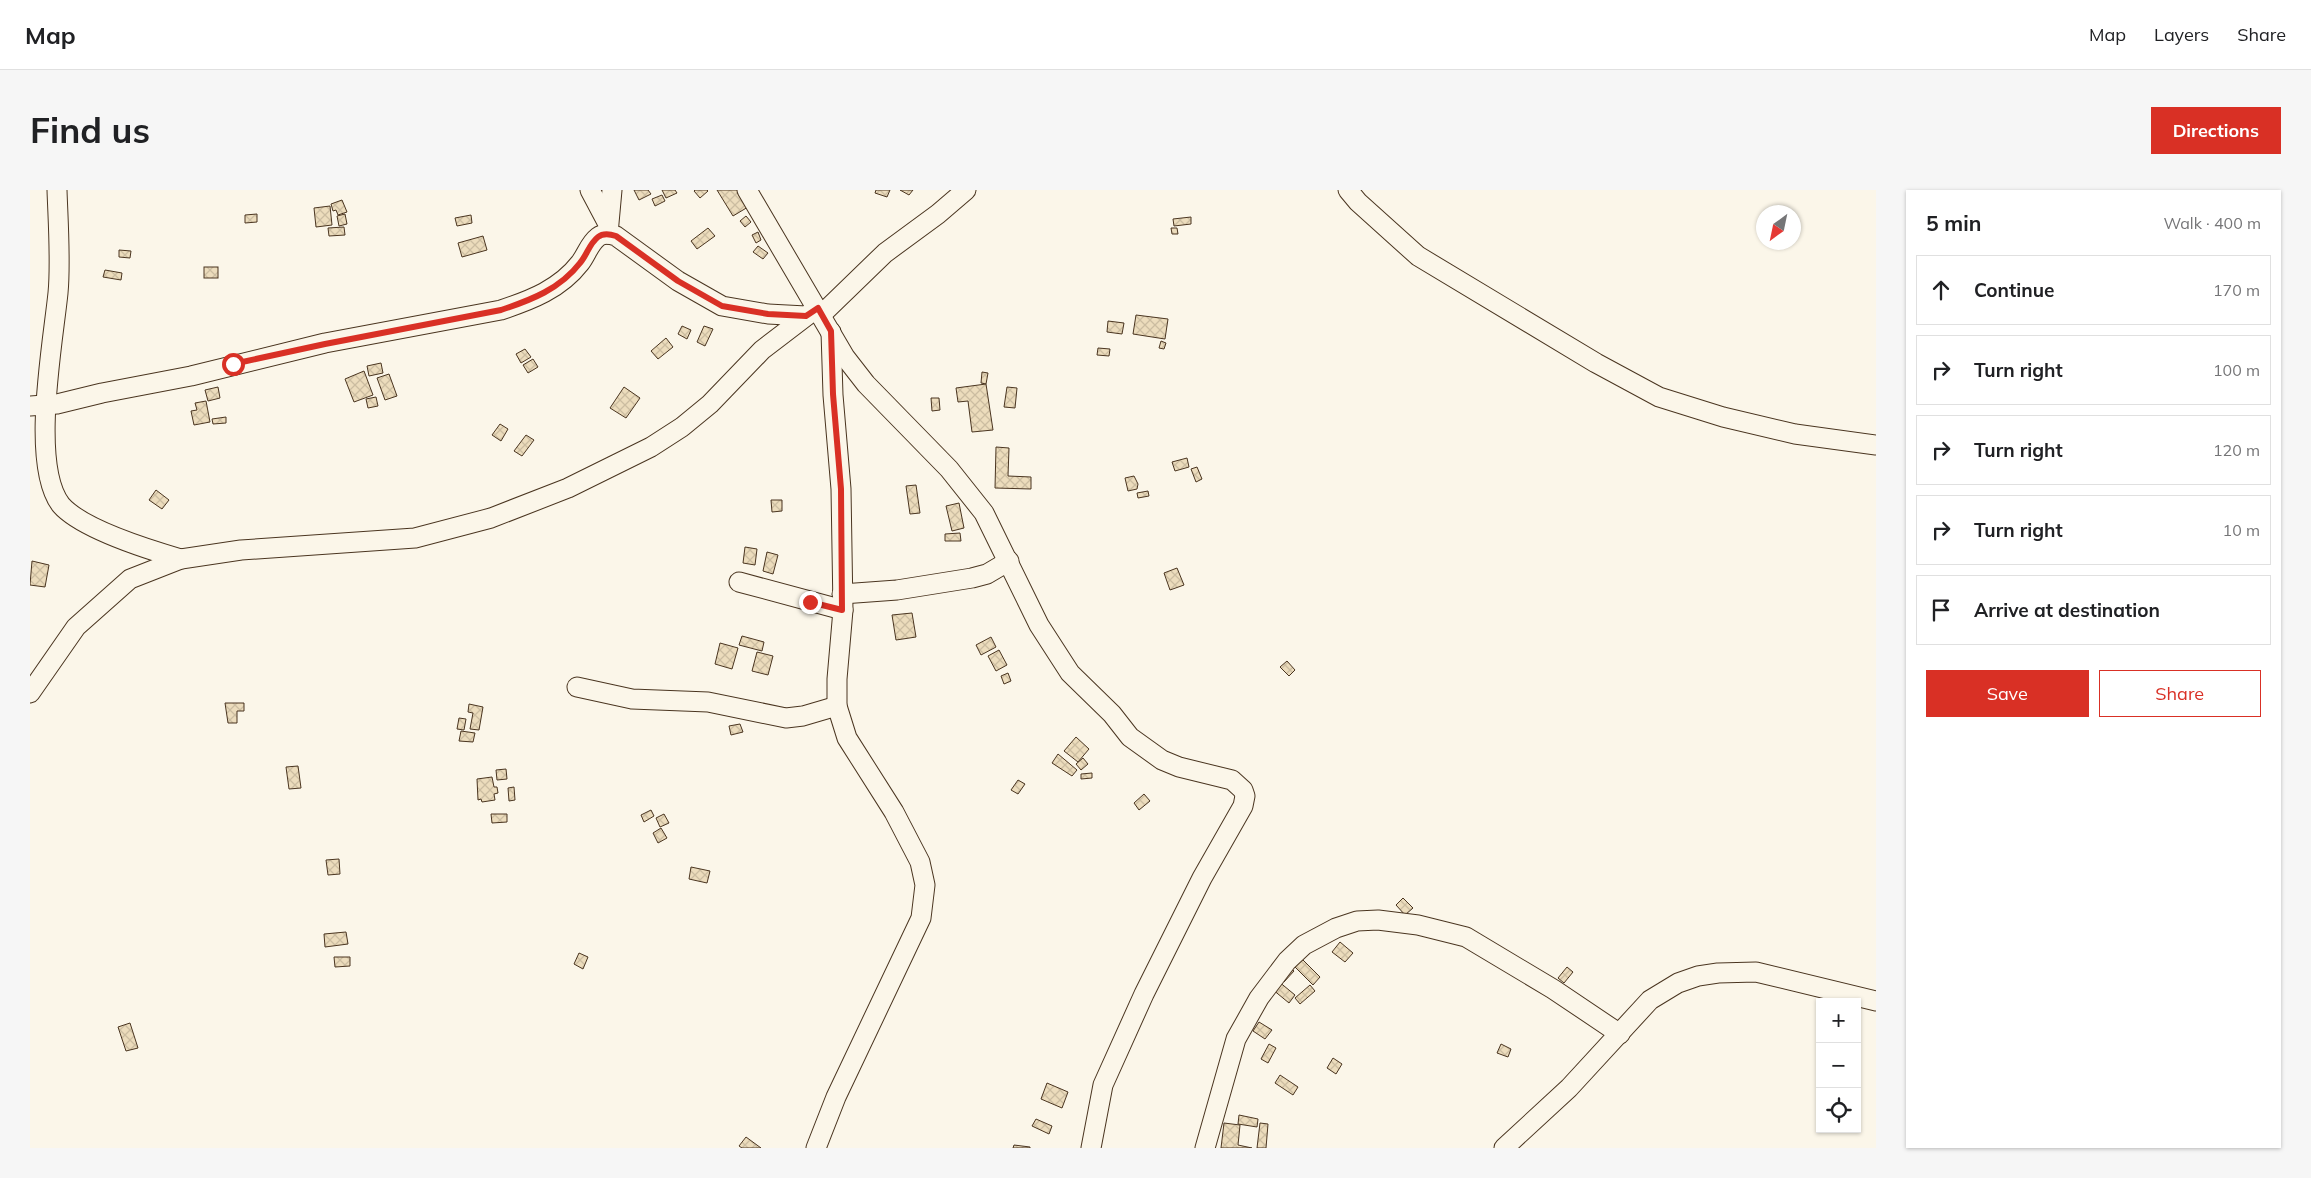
<!DOCTYPE html>
<meta charset="utf-8">
<style>
body{margin:0;font-family:Mulish,sans-serif;background:#f6f6f6;color:#202124}
.controls{position:absolute;right:15px;bottom:15px;display:grid;overflow:hidden;border-radius:0px;box-shadow:0 1px 4px #0004}
.controls button{width:45px;height:45px;display:grid;place-items:center;padding:0;border:0;border-bottom:1px solid #e0e0e0;background:#fff;color:#202124;font:25px sans-serif}
.compass{position:absolute;left:1726px;top:15px;width:45px;height:45px;border-radius:50%;background:#fff;box-shadow:0 1px 4px #0004;rotate:213deg}
.stop{position:absolute;width:15px;height:15px;margin:-11px;border:4px solid #d93025;border-radius:50%;background:#fff}
.stop.end{background:#d93025;border-color:#fff;box-shadow:0 1px 5px #0008}
.list{margin:0;padding:0;list-style:none}
h2{display:flex;justify-content:space-between;align-items:center;height:65px;margin:0;padding:0 20px;font-size:21px}
h2 small{font-size:16px;font-weight:400;color:#757577}
.list li{display:grid;grid-template-columns:32px 1fr auto;gap:15px;align-items:center;box-sizing:border-box;height:70px;margin:0 10px 10px;padding:0 10px;border:1px solid #e0e0e0;border-radius:0px}
.list b{display:block;font-size:19px;white-space:nowrap}
.list em{font-size:16px;font-style:normal;color:#757577}
.actions{display:flex;gap:10px;padding:15px 20px}
.actions a{flex:1;padding:11px 0;border:1px solid #d93025;border-radius:0px;text-align:center;font-size:18px;color:#d93025}
.actions .main{background:#d93025;color:#fff}
.icon{flex:none;width:28px;height:28px;fill:none;stroke:currentColor;stroke-width:2;stroke-linecap:round;stroke-linejoin:round}
.map{position:relative;flex:none;width:1846px;height:958px;overflow:hidden;border-radius:0px}
header{display:flex;align-items:center;gap:30px;box-sizing:border-box;height:70px;padding:0 25px;background:#fff;border-bottom:1px solid #e0e0e0}
header strong{font-size:24px}
nav{display:flex;gap:28px;margin-inline-start:auto;font-size:18px}
.intro{display:flex;align-items:center;justify-content:space-between;box-sizing:border-box;height:120px;padding:0 30px}
h1{margin:0;font-size:35px}
.button{padding:12px 22px;border-radius:0px;background:#d93025;color:#fff;font-size:18px;font-weight:700}
main{display:flex;gap:30px;padding:0 30px}
aside{flex:1;background:#fff;border-radius:0px;box-shadow:0 1px 4px #0004}
.map>svg:first-child{display:block}
.building{fill:url(#building-cross-hatch);stroke:#4a3520}
.lines{fill:none;stroke-linecap:round;stroke-linejoin:round}
.minor-casing{stroke:#4a3520;stroke-width:21}
.minor{stroke:#fbf6e9;stroke-width:19}
.route{stroke:#d93025;stroke-width:6}
</style>
<header>
<strong>Map</strong>
<nav><a>Map</a><a>Layers</a><a>Share</a></nav>
</header>
<div class="intro"><h1>Find us</h1><a class="button">Directions</a></div>
<main>
<div class="map">
<svg width="1846" height="958" viewBox="0 0 1846 958">
<defs>
<pattern id="building-cross-hatch" width="8" height="8" patternUnits="userSpaceOnUse" patternTransform="scale(1.25)"><rect width="8" height="8" fill="#ecdcbc"/><path d="M0 0l8 8M0 8l8-8" fill="none" stroke="#ccbda1"/></pattern>
</defs>
<rect width="100%" height="100%" fill="#fbf6e9"/>
<g class="building">
<path d="M604,0H618L621,4L609,10Z"/>
<path d="M632,0H645L647,3L636,8Z"/>
<path d="M665,0H677L678,1L670,8L664,1Z"/>
<path d="M687,0H708L718,17L703,26Z"/>
<path d="M846,0H860L857,7L845,3Z"/>
<path d="M870,0H883L879,5Z"/>
<path d="M632,5L635,11L625,16L622,9Z"/>
<path d="M312,10L317,22L308,25L306,20L303,21L301,14Z"/>
<path d="M300,16L302,35L286,37L284,18Z"/>
<path d="M227,24V32L215,33V25Z"/>
<path d="M315,24L317,34L309,36L307,26Z"/>
<path d="M441,25L442,33L427,36L425,28Z"/>
<path d="M716,26L721,32L715,37L710,31Z"/>
<path d="M1161,27V34L1144,36L1143,29Z"/>
<path d="M314,37L315,45L299,46L298,38Z"/>
<path d="M678,38L685,46L667,59L661,51Z"/>
<path d="M1141,38H1147L1148,44H1142Z"/>
<path d="M728,42L731,50L726,53L722,45Z"/>
<path d="M453,46L457,60L432,67L428,53Z"/>
<path d="M728,56L738,63L733,69L723,62Z"/>
<path d="M89,60L101,61L100,68L89,67Z"/>
<rect x="174" y="77" width="14" height="11"/>
<path d="M75,80L92,83L91,90L73,87Z"/>
<path d="M1106,125L1138,129L1135,149L1103,144Z"/>
<path d="M1078,131L1094,133L1092,144L1077,142Z"/>
<path d="M652,136L661,140L657,149L648,144Z"/>
<path d="M674,136L683,139L675,156L667,152Z"/>
<path d="M636,148L643,157L628,169L621,161Z"/>
<path d="M1131,151L1136,153L1134,159L1129,158Z"/>
<path d="M1068,158L1080,159L1079,166L1067,165Z"/>
<path d="M495,159L501,167L491,173L486,164Z"/>
<path d="M503,169L508,177L498,183L493,175Z"/>
<path d="M351,173L353,183L339,186L337,176Z"/>
<path d="M334,181L343,205L324,212L315,189Z"/>
<path d="M952,182L958,183L956,194L951,193Z"/>
<path d="M359,184L367,206L355,210L347,188Z"/>
<path d="M956,194L963,240L942,242L938,211L928,212L926,198Z"/>
<path d="M188,197L190,208L178,211L175,200Z"/>
<path d="M594,197L610,208L596,228L580,218Z"/>
<path d="M977,197L987,198L985,218L974,217Z"/>
<path d="M346,207L348,216L338,218L336,209Z"/>
<path d="M901,208H909L910,220L902,221Z"/>
<path d="M176,211L180,232L164,235L161,221L167,220L165,213Z"/>
<path d="M196,227V233L183,234L182,229Z"/>
<path d="M470,234L478,239L471,251L462,245Z"/>
<path d="M496,245L504,250L492,266L484,261Z"/>
<path d="M966,257L979,258L978,286L1001,287V299L965,298Z"/>
<path d="M1157,268L1159,277L1145,281L1142,272Z"/>
<path d="M1167,277L1172,289L1166,292L1161,279Z"/>
<path d="M1104,286L1108,294L1107,299L1098,301L1095,288Z"/>
<path d="M886,295L890,323L880,324L876,296Z"/>
<path d="M126,300L139,310L132,319L119,310Z"/>
<path d="M1118,301L1119,306L1108,308L1107,303Z"/>
<path d="M741,310H752V321L742,322Z"/>
<path d="M929,313L934,338L922,341L916,316Z"/>
<path d="M930,343L931,351H915V344Z"/>
<path d="M715,357L727,359L725,375L713,373Z"/>
<path d="M737,362L748,365L743,384L733,381Z"/>
<path d="M2,371L19,375L15,397L0,395Z"/>
<path d="M1147,378L1154,395L1140,400L1134,383Z"/>
<path d="M882,423L886,447L866,450L862,425Z"/>
<path d="M712,446L734,452L732,461L709,455Z"/>
<path d="M961,447L966,457L951,465L946,455Z"/>
<path d="M690,453L708,458L702,479L685,474Z"/>
<path d="M969,460L977,475L966,481L958,466Z"/>
<path d="M727,462L743,466L738,485L722,481Z"/>
<path d="M1257,471L1265,480L1259,486L1250,477Z"/>
<path d="M978,483L981,491L974,494L971,486Z"/>
<path d="M195,513H214V521H207V533H198Z"/>
<path d="M439,514L453,517L449,540L440,539L443,523L438,522Z"/>
<path d="M429,528L436,529L434,540L427,539Z"/>
<path d="M710,534L713,542L701,545L699,536Z"/>
<path d="M431,541L445,543L443,552L429,551Z"/>
<path d="M1046,547L1059,559L1048,572L1034,561Z"/>
<path d="M1028,564L1047,580L1042,586L1022,573Z"/>
<path d="M1053,568L1058,574L1051,580L1046,574Z"/>
<path d="M268,576L271,598L259,599L256,577Z"/>
<path d="M476,579L477,589L467,590L466,580Z"/>
<path d="M1062,583V588L1051,589V584Z"/>
<path d="M462,587L464,597H467L468,603L464,604L465,610L452,612L451,609L448,610L447,589Z"/>
<path d="M988,590L995,594L988,604L981,600Z"/>
<path d="M484,597L485,610L479,611L478,598Z"/>
<path d="M1114,604L1120,611L1109,620L1104,613Z"/>
<path d="M621,620L624,626L614,632L611,625Z"/>
<path d="M461,624H477V632L462,633Z"/>
<path d="M634,624L639,633L630,637L626,628Z"/>
<path d="M631,638L637,648L628,653L623,643Z"/>
<path d="M309,669L310,684L298,685L296,670Z"/>
<path d="M661,677L680,681L677,693L659,689Z"/>
<path d="M1373,708L1383,718L1375,725L1366,715Z"/>
<path d="M316,742L318,754L295,757L294,744Z"/>
<path d="M1310,752L1323,763L1315,772L1302,762Z"/>
<path d="M549,763L558,767L553,779L544,774Z"/>
<path d="M304,767H320V776L305,777Z"/>
<path d="M1272,769L1290,787L1283,795L1265,777Z"/>
<path d="M1258,776L1264,781L1254,792L1249,787Z"/>
<path d="M1537,777L1543,782L1534,793L1528,788Z"/>
<path d="M1248,791L1265,805L1259,813L1242,799Z"/>
<path d="M1280,795L1285,801L1270,814L1265,808Z"/>
<path d="M1229,832L1242,840L1235,849L1223,841Z"/>
<path d="M100,833L108,858L96,861L88,837Z"/>
<path d="M1239,854L1246,858L1238,873L1231,869Z"/>
<path d="M1471,854L1481,859L1478,867L1467,863Z"/>
<path d="M1303,868L1312,874L1306,884L1297,878Z"/>
<path d="M1250,885L1268,897L1263,905L1245,893Z"/>
<path d="M1017,893L1038,902L1032,918L1011,909Z"/>
<path d="M1209,925L1228,929L1227,937L1208,934Z"/>
<path d="M1006,929L1022,936L1019,944L1002,936Z"/>
<path d="M1194,933L1210,935L1208,955L1222,958H1191Z"/>
<path d="M1230,933L1238,934L1236,958H1227Z"/>
<path d="M716,947L731,958H712L709,956Z"/>
<path d="M984,955L1000,957V958H983Z"/>
</g>
<g class="lines">
<g class="minor-casing">
<g id="minor">
<path d="M27,0C28,31 31,72 28,103C23,153 0,275 31,315C52,339 120,360 151,369"/>
<path d="M560,0L578,34"/>
<path d="M717,0L815,167L836,194L919,279L954,323L1009,435L1040,483L1082,524L1100,547L1132,570L1149,577L1202,590L1213,600L1215,606L1213,616L1172,688L1114,804L1073,895L1061,958"/>
<path d="M1318,0L1328,12L1388,66L1566,173L1629,207L1693,227L1765,244L1846,255"/>
<path d="M578,44L582,0"/>
<path d="M791,125L855,63L908,24L936,0"/>
<path d="M0,216L27,214L72,203L161,186L295,153L471,120C501,110 530,99 550,73C557,64 559,54 568,47C573,43 580,44 586,46L648,91L692,116L738,124L776,126"/>
<path d="M709,392L813,420"/>
<path d="M812,404L867,400L942,388L957,384L979,371"/>
<path d="M547,497L602,509L678,512L756,528L773,526L807,516"/>
<path d="M0,503L46,437L100,389L151,369L211,360L385,348L461,328L538,298L621,257L652,237L680,214L732,160L787,118"/>
<path d="M786,958L806,907L891,728L895,695L890,672L864,622L817,548L807,516V489L813,420L811,299L803,205L801,142"/>
<path d="M1175,958L1206,849L1229,808L1257,771L1274,755L1306,738L1327,731L1348,730L1388,735L1436,747L1523,799L1590,844"/>
<path d="M1474,958L1539,898L1620,810L1648,793L1668,786L1688,783L1726,782L1846,811"/>
</g>
</g>
<use href="#minor" class="minor"/>
</g>
<g class="lines">
<path class="route" d="M203,174L295,154L471,120C501,110 530,99 550,73C557,65 559,54 568,47C573,43 580,44 586,46L648,91L692,116L738,124L776,126L788,118L801,141L803,204L811,299L812,420L780,412"/>
</g>
</svg>
<div class="controls">
<button>+</button>
<button>−</button>
<button><svg class="icon" aria-label="locate" viewBox="0 0 24 24"><circle cx="12" cy="12" r="6"/><path d="M12 2v4M12 18v4M2 12h4M18 12h4"/></svg></button>
</div>
<svg class="compass" viewBox="-18 -18 36 36"><path d="M0-13l5 13h-10z" fill="#e53935"/><path d="M0 13l5-13h-10z" fill="#757577"/></svg>
<div class="stop" style="left:203px;top:174px"></div>
<div class="stop end" style="left:780px;top:412px"></div>
</div>
<aside>
<h2>5 min<small>Walk · 400 m</small></h2>
<ul class="list">
<li><svg class="icon" aria-label="ahead" viewBox="0 0 24 24"><path d="M12 20V5M6 11l6-6 6 6"/></svg><div><b>Continue</b></div><em>170 m</em></li>
<li><svg class="icon" aria-label="right" viewBox="0 0 24 24"><path d="M7 20v-9h11M14 6l5 5-5 5"/></svg><div><b>Turn right</b></div><em>100 m</em></li>
<li><svg class="icon" aria-label="right" viewBox="0 0 24 24"><path d="M7 20v-9h11M14 6l5 5-5 5"/></svg><div><b>Turn right</b></div><em>120 m</em></li>
<li><svg class="icon" aria-label="right" viewBox="0 0 24 24"><path d="M7 20v-9h11M14 6l5 5-5 5"/></svg><div><b>Turn right</b></div><em>10 m</em></li>
<li><svg class="icon" aria-label="arrive" viewBox="0 0 24 24"><path d="M6 21V4h12l-3 4 3 4H6"/></svg><div><b>Arrive at destination</b></div></li>
</ul>
<div class="actions"><a class="main">Save</a><a>Share</a></div>
</aside>
</main>
